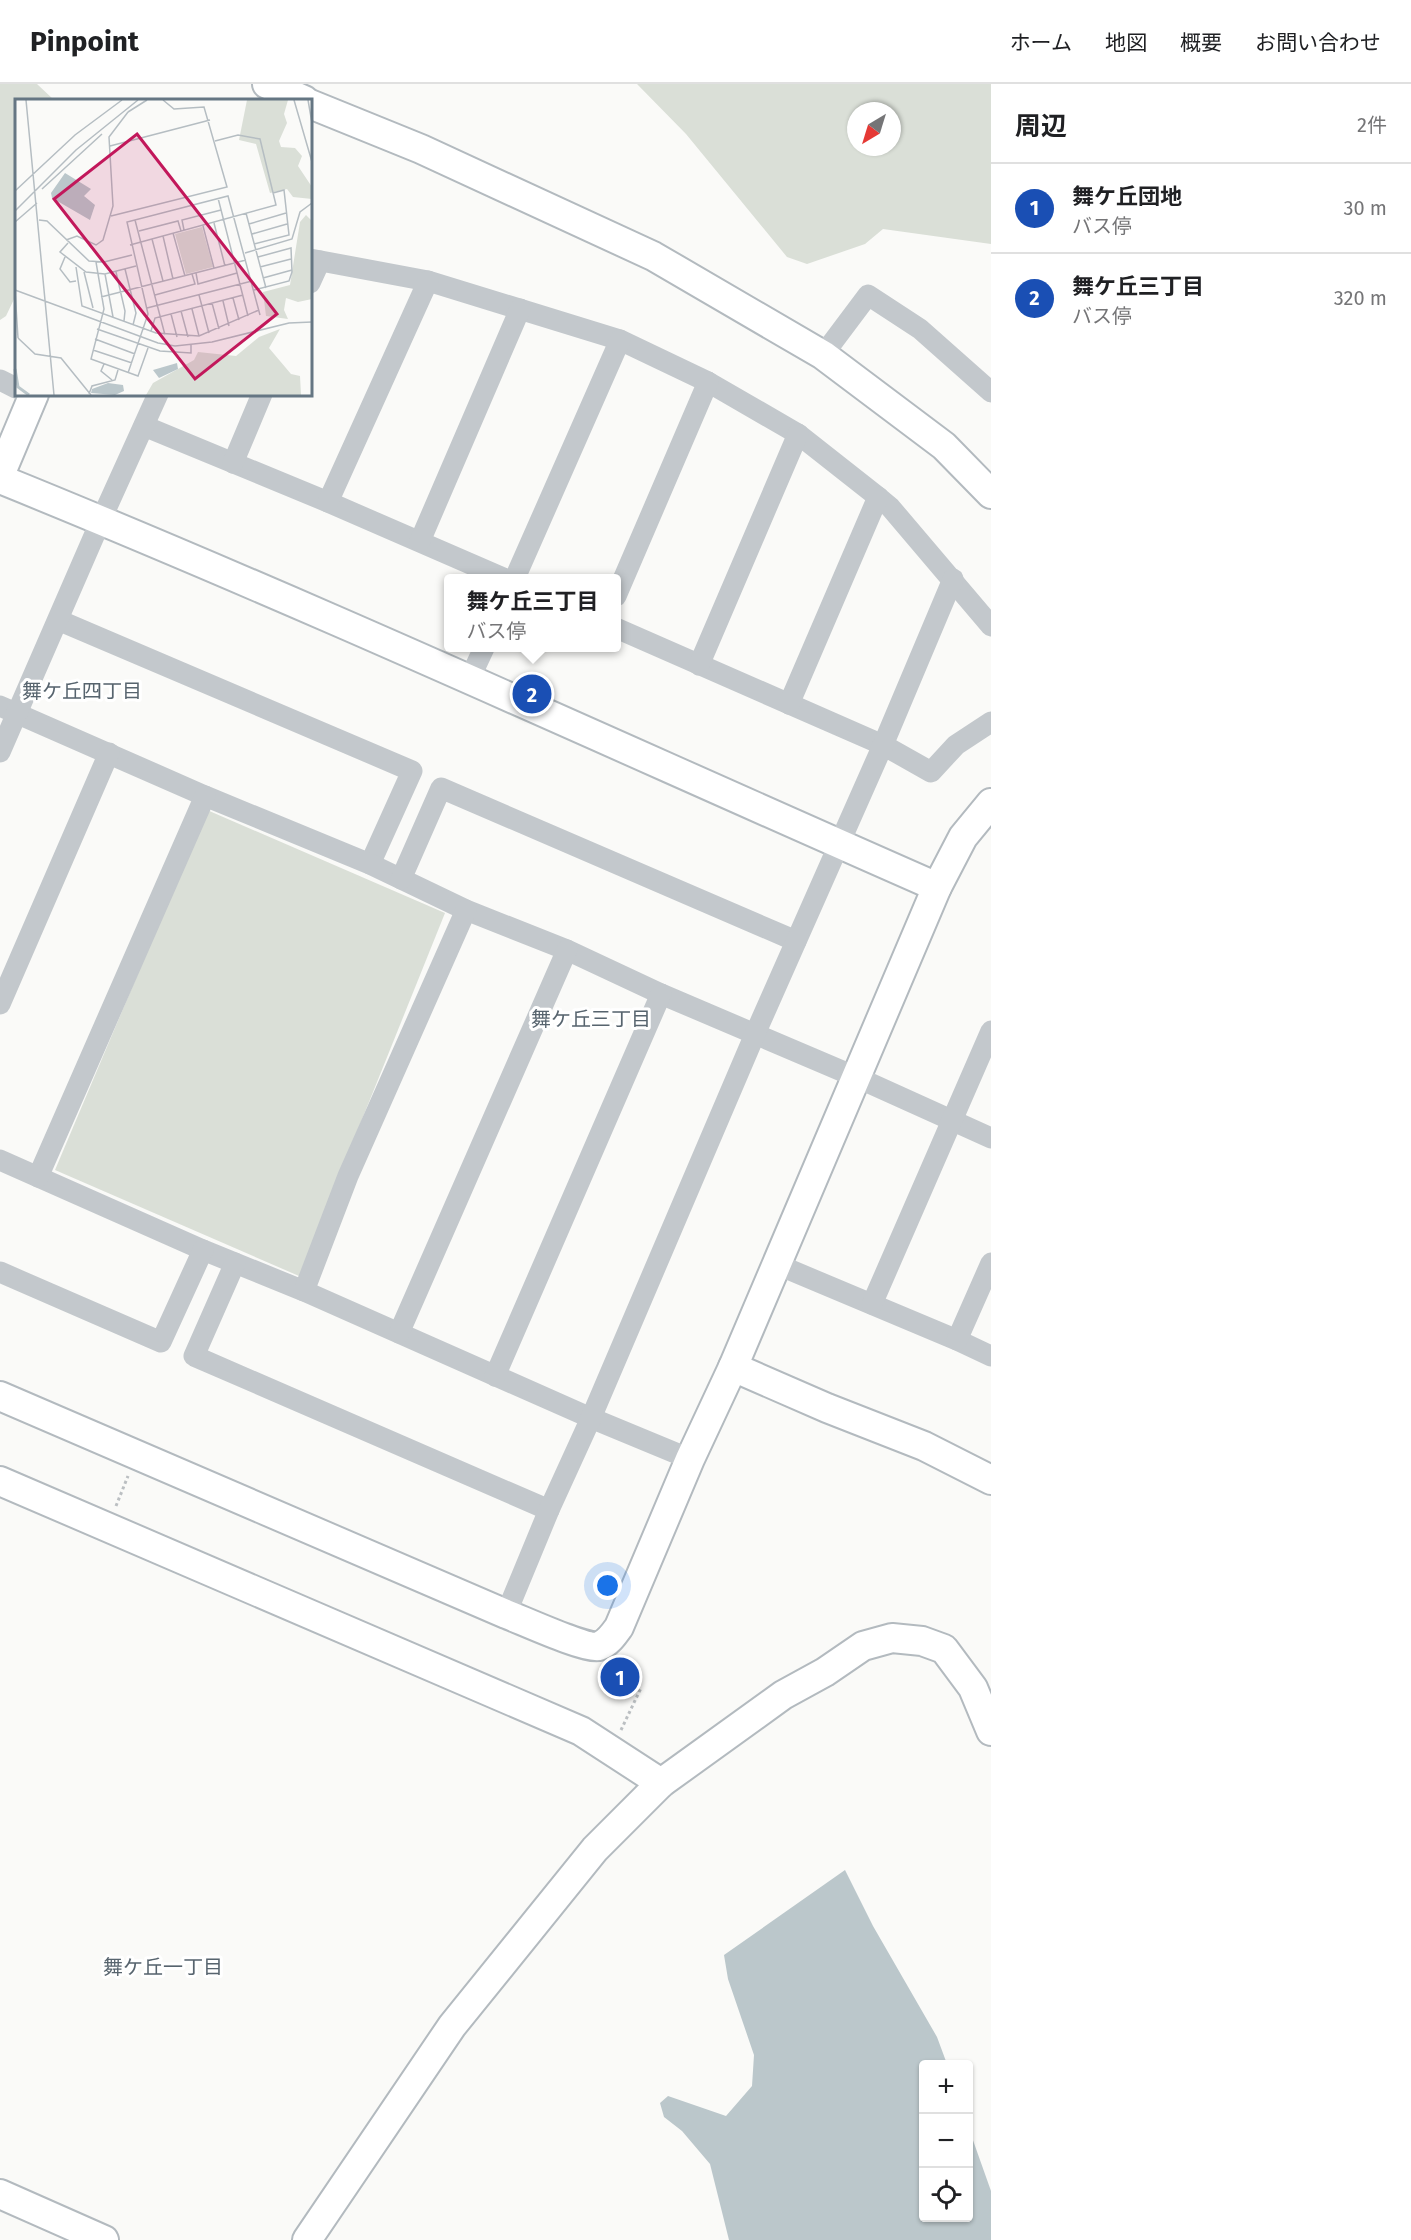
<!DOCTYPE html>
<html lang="ja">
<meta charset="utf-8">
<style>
body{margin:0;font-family:"Fira Sans","Noto Sans JP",sans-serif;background:#f6f6f6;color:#202124}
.controls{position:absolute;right:18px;bottom:18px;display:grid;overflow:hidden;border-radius:6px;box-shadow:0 2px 4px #0004}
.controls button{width:54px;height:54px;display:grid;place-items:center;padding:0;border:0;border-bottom:2px solid #e0e0e0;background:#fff;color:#202124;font:30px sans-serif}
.compass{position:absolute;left:847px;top:18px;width:54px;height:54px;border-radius:50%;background:#fff;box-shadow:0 2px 4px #0004;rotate:218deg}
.you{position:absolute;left:608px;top:1502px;width:21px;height:21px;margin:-15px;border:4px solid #fff;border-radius:50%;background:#1a73e8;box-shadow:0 0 0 9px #1a73e833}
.badge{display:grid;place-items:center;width:39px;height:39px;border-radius:50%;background:#b45309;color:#fff;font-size:20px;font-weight:700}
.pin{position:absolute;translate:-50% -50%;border:3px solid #fff;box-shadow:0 2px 6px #0006}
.popup{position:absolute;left:444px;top:490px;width:177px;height:78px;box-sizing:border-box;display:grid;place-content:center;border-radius:6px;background:#fff;filter:drop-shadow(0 2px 4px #0005);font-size:20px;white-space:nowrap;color:#757577}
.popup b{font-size:22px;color:#202124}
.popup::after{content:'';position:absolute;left:50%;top:100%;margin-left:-12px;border:12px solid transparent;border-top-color:#fff}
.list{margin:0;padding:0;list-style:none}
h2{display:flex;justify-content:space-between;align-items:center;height:78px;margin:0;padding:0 24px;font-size:26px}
h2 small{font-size:20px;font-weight:400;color:#757577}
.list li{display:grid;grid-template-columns:39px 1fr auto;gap:18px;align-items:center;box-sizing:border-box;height:90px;padding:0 24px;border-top:2px solid #e0e0e0}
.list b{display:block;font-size:22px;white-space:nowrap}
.list p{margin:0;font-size:20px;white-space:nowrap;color:#757577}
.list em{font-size:20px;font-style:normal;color:#757577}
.icon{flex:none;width:33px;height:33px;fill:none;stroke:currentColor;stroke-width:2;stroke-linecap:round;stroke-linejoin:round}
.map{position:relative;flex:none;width:991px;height:2156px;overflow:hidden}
header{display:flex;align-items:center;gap:36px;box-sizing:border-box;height:84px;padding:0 30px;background:#fff;border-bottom:2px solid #e0e0e0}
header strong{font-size:28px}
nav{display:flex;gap:33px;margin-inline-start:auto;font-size:21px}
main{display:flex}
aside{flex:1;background:#fff}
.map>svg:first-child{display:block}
.green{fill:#dadfd7;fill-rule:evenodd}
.water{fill:#bbc7cb}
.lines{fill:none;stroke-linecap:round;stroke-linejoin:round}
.secondary-casing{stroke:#b3babf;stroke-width:32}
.path{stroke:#bbbfc2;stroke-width:3;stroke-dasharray:3 3;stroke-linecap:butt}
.street{stroke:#c3c8cc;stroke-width:21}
.secondary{stroke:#fff;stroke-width:28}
.labels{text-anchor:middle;stroke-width:6;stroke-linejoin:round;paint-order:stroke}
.neighbourhood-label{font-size:20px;fill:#57646e;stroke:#fff}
.inset-river{fill:none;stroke:#bbc7cb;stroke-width:3}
.inset-road{fill:none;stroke:#b5bdc2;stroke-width:1.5}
.view{fill:#c2185b;fill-opacity:0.15;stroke:#c2185b;stroke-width:3}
.inset-edge{fill:none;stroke:#657683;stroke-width:3}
</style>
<header>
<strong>Pinpoint</strong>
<nav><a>ホーム</a><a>地図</a><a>概要</a><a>お問い合わせ</a></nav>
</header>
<main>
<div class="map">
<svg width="991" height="2156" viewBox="0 0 991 2156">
<rect width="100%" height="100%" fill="#fafaf8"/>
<g class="green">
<path d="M0,0H37L54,16H16V211L6,232L0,236Z"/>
<path d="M637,0H991V160L883,145L865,160L807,180L787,173L686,50ZM856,27H892V63H856Z"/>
<path d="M207,726L445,829L299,1192L55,1086Z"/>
</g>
<path class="water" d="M845,1786L873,1842L937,1953L947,1980H924V2134H968L969,2045L991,2107V2156H729L710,2080L682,2047L664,2033L660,2019L668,2012L726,2032L752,2002L754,1971L728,1895L724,1871Z"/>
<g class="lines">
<g class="secondary-casing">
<g id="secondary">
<path d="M267,0L304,16"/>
<path d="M310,20L421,65L653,172L823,271L944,362L991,410"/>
<path d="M0,391L34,310"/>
<path d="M0,395C316,523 625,666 937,803"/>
<path d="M733,1283L827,1324L924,1362L991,1396"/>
<path d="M0,1312L506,1530C522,1536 587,1566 599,1562C608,1559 614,1550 619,1543L690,1375L733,1283L937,803L963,753L991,719"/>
<path d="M0,1397L581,1647L661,1699"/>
<path d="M0,2110L104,2156"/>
<path d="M307,2156L452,1942L595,1765L661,1699L783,1611L825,1588L863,1562L892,1554L922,1557L944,1565L973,1604L991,1647"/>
</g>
</g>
<g class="path">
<path d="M116,1422L128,1392"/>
<path d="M621,1646L641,1604"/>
</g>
<g class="street">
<path d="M310,175L428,197L620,256L708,298L798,350L878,413L890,423L991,542"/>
<path d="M310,199L320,177"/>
<path d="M823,271L868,211L920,245L991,308"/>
<path d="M0,296L16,304"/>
<path d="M144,342L328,418L503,494"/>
<path d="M233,379L262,310"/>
<path d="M328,418L428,197"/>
<path d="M420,457L520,225"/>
<path d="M515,494L620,256"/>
<path d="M616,512L708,298"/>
<path d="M58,536L412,687L370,780"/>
<path d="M616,544L883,661L931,688L956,661L991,638"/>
<path d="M699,581L798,350"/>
<path d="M470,594L484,564"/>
<path d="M789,620L878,413"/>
<path d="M0,622L205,712L370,780L466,826L567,866L661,910L856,993L991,1054"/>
<path d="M0,668L101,436L158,310"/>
<path d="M401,795L441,704L796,857"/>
<path d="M0,920L109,669"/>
<path d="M0,1076L203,1166L304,1207L591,1334L690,1375"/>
<path d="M38,1093L205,712"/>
<path d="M235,1179L194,1272L549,1426"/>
<path d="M776,1180L957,1256L991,1272"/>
<path d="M0,1188L161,1258L203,1166"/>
<path d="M304,1207L348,1092L466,826"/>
<path d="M872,1220L991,947"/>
<path d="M399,1249L567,866"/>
<path d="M957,1256L991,1179"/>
<path d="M495,1292L661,910"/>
<path d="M506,1530L549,1426L591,1334L755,950L883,661L953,495"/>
</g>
<use href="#secondary" class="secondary"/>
</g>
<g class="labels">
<g class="neighbourhood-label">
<text x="82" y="614">舞ケ丘四丁目</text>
<text x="591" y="942">舞ケ丘三丁目</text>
<text x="163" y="1890">舞ケ丘一丁目</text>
</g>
</g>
<g transform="translate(15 15)">
<rect width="297" height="297" fill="#fafaf8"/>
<path d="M232,1H273L269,15L272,24L264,42L266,48L280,49L287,57L283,67L297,88V100L278,98L272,90L255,94L241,45L224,41ZM291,116L297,122V200L283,203L271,199L269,211L273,220L251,217L248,193L275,186L285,123ZM187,128L198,168L171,175L160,135ZM265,230L254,249L276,275L285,277L286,296H131L138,284L179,261L183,253L221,257L244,238Z" fill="#dadfd7"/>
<path d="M50,74L76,90L69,97L80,106L75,121L37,99L36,94ZM162,264L163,270L144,279L138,271ZM93,284L108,286L109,292L100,296L76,294L77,290Z" fill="#bbc7cb"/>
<path class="inset-river" d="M0,270L3,288L14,296"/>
<path class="inset-road" d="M11,1L39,296M279,1L297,63M293,1L297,24M113,13L132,1M95,47L195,21M27,90L87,35M0,92L60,36L107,1M203,99L233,217M0,112L61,51L123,1M231,114L251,189M96,117L212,88L189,8L159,10L148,1M24,121L32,122L74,162L89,163L117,156M120,121L150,236M0,123L22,104M199,124L210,167M234,125L271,114M188,127L199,169M169,131L167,121L206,111M124,132L163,122L166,132M158,134L170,177M237,135L272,125M148,137L158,180M137,140L148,182M51,141L62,137L81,146L88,141L98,107L94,38L113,13M53,144L45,153L71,173L90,175L121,167M239,145L274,136L269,91L258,94M115,146L261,106L245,40L223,36L200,42M230,154L277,140L285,113L297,104M50,158L45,170L55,183L61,182M81,163L89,210L76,260L123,277L133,249M61,168L67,207L141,234L184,237L244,211M245,168L276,160M110,170L121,214L118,226M69,173L78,209M101,173L110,212L109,222M181,174L183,185L222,174M90,175L98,218M248,179L277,171M0,191L143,244L160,247L197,243L274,224L297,223M239,191L274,182L277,173L276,149L243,158M0,192L3,239M140,196L180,185L177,175M184,196L194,234M86,198L231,161M218,199L224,221M208,202L214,227M197,204L204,230M132,209L237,182M177,210L184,237M166,212L173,238M156,215L162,238M82,230L145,252L176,254V246M136,232L140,219L228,196M3,239L20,255L46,259L76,296M80,240L120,255M78,251L117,264M89,265L86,272L97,281M113,274L133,215L112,123L213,97L245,216M74,295L77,287L100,281L103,271"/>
<path class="view" d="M122,35L262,215L180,280L39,100Z"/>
<rect width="297" height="297" class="inset-edge"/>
</g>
</svg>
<div class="controls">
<button>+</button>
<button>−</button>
<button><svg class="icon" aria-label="locate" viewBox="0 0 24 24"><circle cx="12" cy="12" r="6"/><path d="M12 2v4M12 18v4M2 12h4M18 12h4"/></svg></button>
</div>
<svg class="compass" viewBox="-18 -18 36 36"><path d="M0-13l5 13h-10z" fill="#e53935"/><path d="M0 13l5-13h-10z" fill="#757577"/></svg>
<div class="you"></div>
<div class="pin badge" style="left:620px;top:1593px;background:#1a4fb4">1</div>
<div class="pin badge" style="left:532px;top:610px;background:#1a4fb4">2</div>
<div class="popup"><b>舞ケ丘三丁目</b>バス停</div>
</div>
<aside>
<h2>周辺<small>2件</small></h2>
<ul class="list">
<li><span class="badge" style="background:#1a4fb4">1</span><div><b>舞ケ丘団地</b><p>バス停</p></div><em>30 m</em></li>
<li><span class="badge" style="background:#1a4fb4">2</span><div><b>舞ケ丘三丁目</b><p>バス停</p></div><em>320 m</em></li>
</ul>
</aside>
</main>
